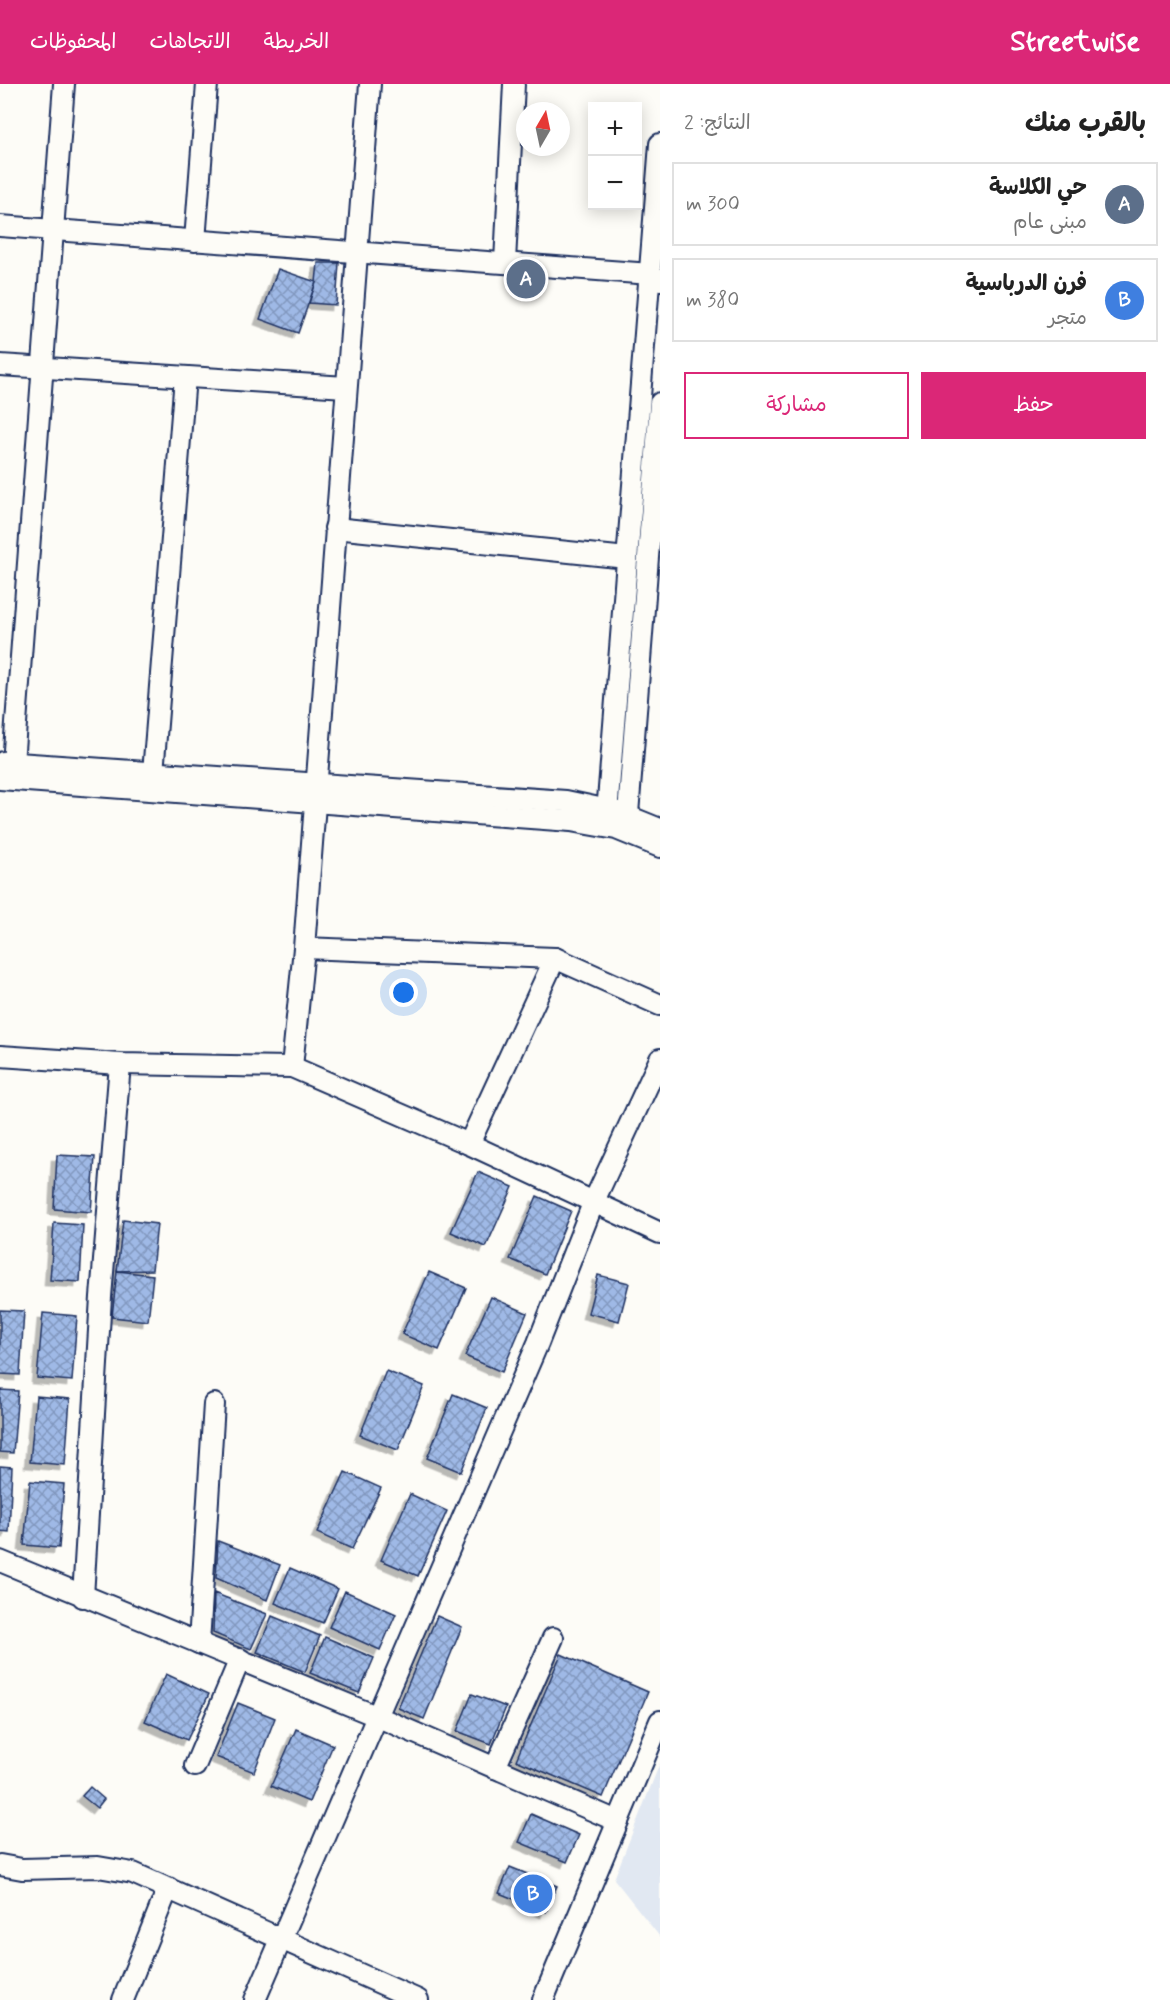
<!DOCTYPE html>
<html lang="ar">
<meta charset="utf-8">
<style>
body{margin:0;font-family:Mynerve,"Playpen Sans Arabic",sans-serif;background:#f6f6f6;color:#222;direction:rtl}
.controls{position:absolute;right:18px;top:18px;display:grid;overflow:hidden;border-radius:0px;box-shadow:0 3px 15px #0003}
.controls button{width:54px;height:54px;display:grid;place-items:center;padding:0;border:0;border-bottom:2px solid #e0e0e0;background:#fff;color:#222;font:30px sans-serif}
.compass{position:absolute;left:516px;top:18px;width:54px;height:54px;border-radius:50%;background:#fff;box-shadow:0 3px 15px #0003;rotate:9deg}
.you{position:absolute;left:404px;top:909px;width:21px;height:21px;margin:-15px;border:4px solid #fff;border-radius:50%;background:#1a73e8;box-shadow:0 0 0 9px #1a73e833}
.badge{display:grid;place-items:center;width:39px;height:39px;border-radius:50%;background:#db2777;color:#fff;font-size:20px;font-weight:700}
.pin{position:absolute;translate:-50% -50%;border:3px solid #fff;box-shadow:0 2px 6px #0006}
.list{margin:0;padding:0;list-style:none}
h2{display:flex;justify-content:space-between;align-items:center;height:78px;margin:0;padding:0 24px;font-size:26px}
h2 small{font-size:20px;font-weight:400;color:#767676}
.list li{display:grid;grid-template-columns:39px 1fr auto;gap:18px;align-items:center;box-sizing:border-box;height:84px;margin:0 12px 12px;padding:0 12px;border:2px solid #e0e0e0;border-radius:0px}
.list b{display:block;font-size:22px;white-space:nowrap}
.list p{margin:0;font-size:20px;white-space:nowrap;color:#767676}
.list em{font-size:20px;font-style:normal;color:#767676}
.actions{display:flex;gap:12px;padding:18px 24px}
.actions a{flex:1;padding:14px 0;border:2px solid #db2777;border-radius:0px;text-align:center;font-size:21px;color:#db2777}
.actions .main{background:#db2777;color:#fff}
.map{position:relative;flex:none;width:660px;height:1916px;overflow:hidden;direction:ltr}
header{display:flex;align-items:center;gap:36px;box-sizing:border-box;height:84px;padding:0 30px;background:#db2777;color:#fff}
header strong{font-size:28px}
nav{display:flex;gap:33px;margin-inline-start:auto;font-size:21px}
main{display:flex}
aside{flex:1;background:#fff}
.map>svg:first-child{display:block}
.built{fill:#e1e8f2}
.building{fill:url(#building-cross-hatch);stroke:#1b2f5e;stroke-width:1.5;filter:url(#shadow)}
.lines{fill:none;stroke-linecap:round;stroke-linejoin:round}
.minor-casing{stroke:#1b2f5e;stroke-width:24}
.minor{stroke:#fdfcf7;stroke-width:20}
</style>
<header>
<strong>Streetwise</strong>
<nav><a>الخريطة</a><a>الاتجاهات</a><a>المحفوظات</a></nav>
</header>
<main>
<aside>
<h2>بالقرب منك<small>النتائج: 2</small></h2>
<ul class="list">
<li><span class="badge" style="background:#5c6f8a">A</span><div><b>حي الكلاسة</b><p>مبنى عام</p></div><em>300 m</em></li>
<li><span class="badge" style="background:#3f7fe0">B</span><div><b>فرن الدرباسية</b><p>متجر</p></div><em>380 m</em></li>
</ul>
<div class="actions"><a class="main">حفظ</a><a>مشاركة</a></div>
</aside>
<div class="map">
<svg width="660" height="1916" viewBox="0 0 660 1916">
<defs>
<pattern id="building-cross-hatch" width="8" height="8" patternUnits="userSpaceOnUse" patternTransform="scale(1.5)"><rect width="8" height="8" fill="#9fb9e6"/><path d="M0 0l8 8M0 8l8-8" fill="none" stroke="#8197be"/></pattern>
<filter id="shadow"><feDropShadow dx="-5.5" dy="5.5" stdDeviation="0" flood-color="#0004"/></filter>
</defs>
<rect width="100%" height="100%" fill="#fdfcf7"/>
<filter id="ink" filterUnits="userSpaceOnUse"><feTurbulence type="fractalNoise" baseFrequency=".0167" numOctaves="2"/><feDisplacementMap in="SourceGraphic" scale="12" xChannelSelector="R" yChannelSelector="G"/><feConvolveMatrix kernelMatrix="1 2 1 2 8 2 1 2 1" color-interpolation-filters="sRGB"/></filter>
<g filter="url(#ink)">
<path class="built" d="M660,1679V1853L614,1795Z"/>
<g class="building">
<path d="M318,179H339L336,221L309,219L316,198Z"/>
<path d="M278,185L316,198L298,249L260,235Z"/>
<path d="M57,1071L95,1073L91,1128L54,1125Z"/>
<path d="M478,1088L513,1103L486,1163L451,1148Z"/>
<path d="M537,1112L571,1127L545,1190L510,1175Z"/>
<path d="M123,1136L157,1140L152,1186L117,1187Z"/>
<path d="M54,1139L83,1141L80,1198L50,1196Z"/>
<path d="M117,1187L153,1191L148,1237L112,1233Z"/>
<path d="M429,1188L466,1204L439,1266L402,1250Z"/>
<path d="M598,1191L629,1199L619,1237L588,1229Z"/>
<path d="M491,1213L527,1229L502,1288L465,1272Z"/>
<path d="M0,1226L24,1227L20,1291L0,1290Z"/>
<path d="M43,1229L77,1232L72,1297L37,1294Z"/>
<path d="M386,1287L424,1302L398,1366L360,1351Z"/>
<path d="M0,1306L18,1307L13,1369L0,1368Z"/>
<path d="M453,1310L487,1324L461,1388L427,1374Z"/>
<path d="M36,1312L70,1315L65,1381L30,1378Z"/>
<path d="M0,1382L12,1383L9,1448L0,1447Z"/>
<path d="M345,1388L381,1404L352,1465L317,1449Z"/>
<path d="M30,1397L64,1400L59,1464L24,1461Z"/>
<path d="M410,1410L447,1427L418,1492L381,1476Z"/>
<path d="M218,1457L280,1481L267,1516L216,1494Z"/>
<path d="M290,1484L338,1505L323,1539L275,1519Z"/>
<path d="M345,1507L396,1530L380,1566L329,1543Z"/>
<path d="M214,1509L267,1530L251,1565L213,1549Z"/>
<path d="M272,1532L320,1552L305,1588L257,1568Z"/>
<path d="M437,1532L462,1543L424,1635L398,1624Z"/>
<path d="M325,1553L374,1574L359,1609L310,1589Z"/>
<path d="M561,1570L648,1608L603,1713L516,1676Z"/>
<path d="M166,1590L209,1610L187,1656L145,1637Z"/>
<path d="M472,1610L506,1623L491,1660L457,1647Z"/>
<path d="M238,1619L275,1634L254,1688L216,1673Z"/>
<path d="M296,1645L333,1661L309,1718L271,1702Z"/>
<path d="M90,1703L104,1715L97,1724L82,1712Z"/>
<path d="M531,1730L579,1751L567,1778L519,1758Z"/>
<path d="M510,1783L557,1802L546,1828L499,1809Z"/>
</g>
<g class="lines">
<g class="minor-casing">
<g id="minor">
<path d="M0,142L651,190L660,196"/>
<path d="M195,157L207,0"/>
<path d="M505,178L514,0"/>
<path d="M0,281L346,303"/>
<path d="M335,444L627,474"/>
<path d="M3,678L566,717L618,728L660,745"/>
<path d="M13,679L64,0"/>
<path d="M153,689L185,293"/>
<path d="M0,695L571,737L616,745L660,763"/>
<path d="M606,742L660,60"/>
<path d="M627,743L660,319"/>
<path d="M304,864L555,874L660,921"/>
<path d="M0,972L120,980L292,983L469,1060L660,1149"/>
<path d="M292,983L304,864L370,0"/>
<path d="M469,1060L555,874"/>
<path d="M0,1477L376,1632L617,1737"/>
<path d="M83,1513L101,1213L120,980"/>
<path d="M199,1559L214,1320"/>
<path d="M195,1682L240,1575"/>
<path d="M495,1684L553,1554"/>
<path d="M0,1781L22,1785L98,1783L133,1789L418,1916"/>
<path d="M123,1916L168,1804"/>
<path d="M255,1916L538,1259L594,1117L660,975"/>
<path d="M543,1916L660,1637"/>
</g>
</g>
<use href="#minor" class="minor"/>
</g>
</g>
</svg>
<div class="controls">
<button>+</button>
<button>−</button>
</div>
<svg class="compass" viewBox="-18 -18 36 36"><path d="M0-13l5 13h-10z" fill="#e53935"/><path d="M0 13l5-13h-10z" fill="#767676"/></svg>
<div class="you"></div>
<div class="pin badge" style="left:526px;top:195px;background:#5c6f8a">A</div>
<div class="pin badge" style="left:533px;top:1810px;background:#3f7fe0">B</div>
</div>
</main>
